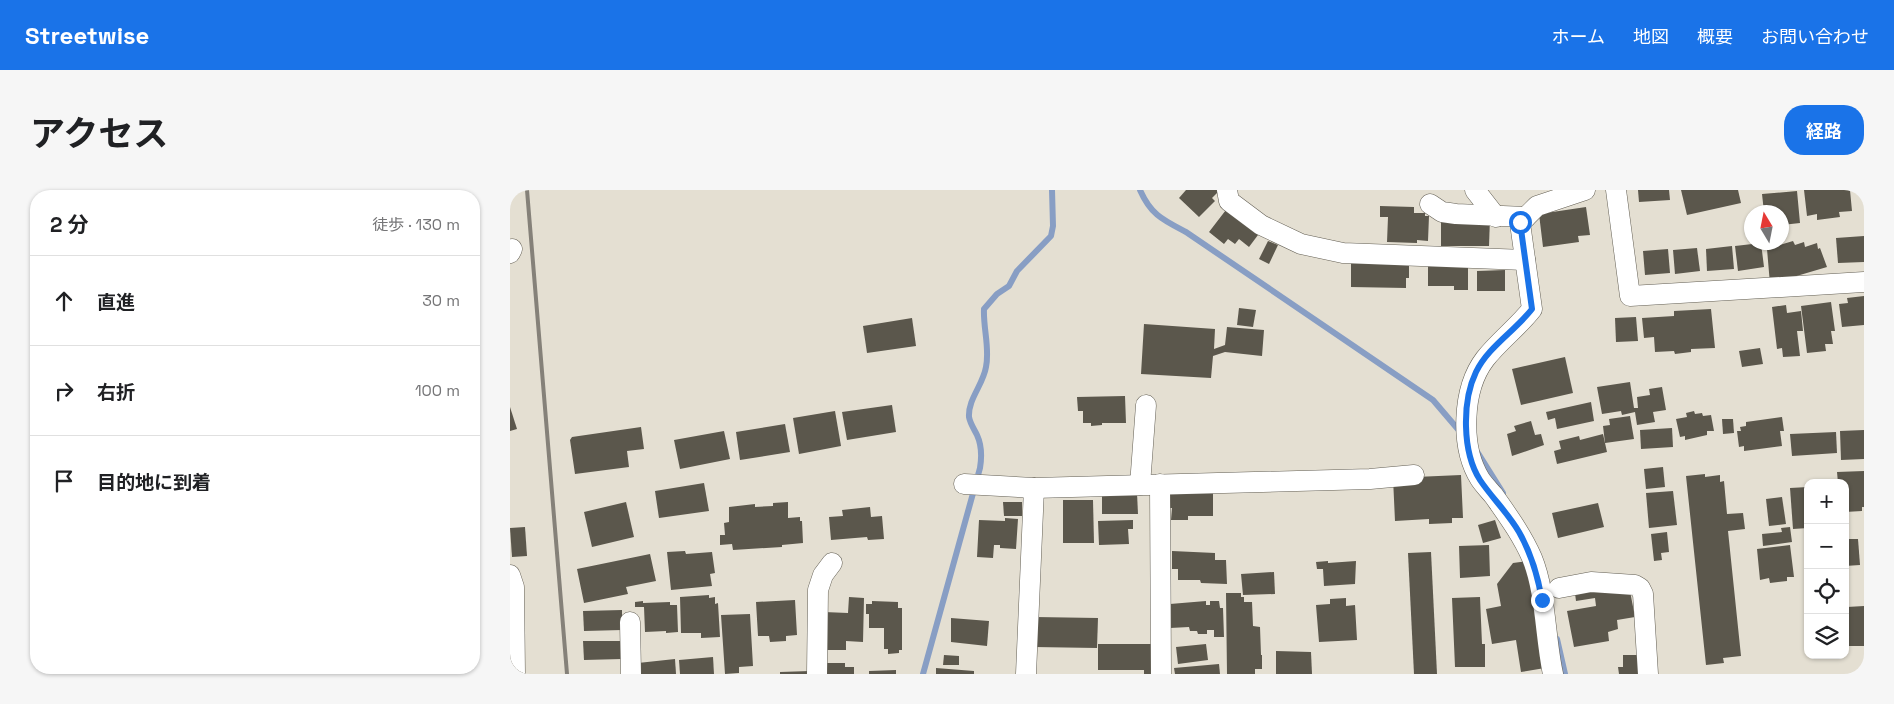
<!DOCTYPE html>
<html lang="ja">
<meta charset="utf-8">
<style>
body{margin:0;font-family:"Space Grotesk","Noto Sans JP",sans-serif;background:#f6f6f6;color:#202124}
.controls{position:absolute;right:15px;bottom:15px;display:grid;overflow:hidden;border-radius:10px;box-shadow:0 1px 4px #0004}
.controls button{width:45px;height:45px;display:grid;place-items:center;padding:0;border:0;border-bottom:1px solid #e0e0e0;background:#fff;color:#202124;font:25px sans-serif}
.compass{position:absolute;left:1234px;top:15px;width:45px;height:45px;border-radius:50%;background:#fff;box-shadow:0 1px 4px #0004;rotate:350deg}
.stop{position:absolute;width:15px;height:15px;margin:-11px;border:4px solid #1a73e8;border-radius:50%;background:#fff}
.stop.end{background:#1a73e8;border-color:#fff;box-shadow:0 1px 5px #0008}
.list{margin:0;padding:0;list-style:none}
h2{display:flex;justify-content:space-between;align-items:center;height:65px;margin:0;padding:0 20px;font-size:21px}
h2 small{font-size:16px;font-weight:400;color:#757577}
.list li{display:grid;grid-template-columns:32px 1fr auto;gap:15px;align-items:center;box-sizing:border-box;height:90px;padding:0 20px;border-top:1px solid #e0e0e0}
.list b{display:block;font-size:19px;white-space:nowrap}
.list em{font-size:16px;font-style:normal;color:#757577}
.icon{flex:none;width:28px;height:28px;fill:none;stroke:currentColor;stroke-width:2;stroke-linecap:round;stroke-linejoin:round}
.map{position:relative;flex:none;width:1354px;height:484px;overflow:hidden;border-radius:20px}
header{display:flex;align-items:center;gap:30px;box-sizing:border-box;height:70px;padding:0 25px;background:#1a73e8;color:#fff}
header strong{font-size:24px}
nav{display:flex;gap:28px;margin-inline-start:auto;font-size:18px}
.intro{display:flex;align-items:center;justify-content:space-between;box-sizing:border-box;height:120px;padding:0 30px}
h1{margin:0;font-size:35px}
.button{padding:12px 22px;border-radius:20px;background:#1a73e8;color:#fff;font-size:18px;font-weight:700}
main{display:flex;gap:30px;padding:0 30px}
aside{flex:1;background:#fff;border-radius:20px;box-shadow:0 1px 4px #0004}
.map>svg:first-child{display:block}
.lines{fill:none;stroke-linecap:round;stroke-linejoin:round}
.stream{stroke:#889ec4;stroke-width:6}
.building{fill:#5b574c}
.street-casing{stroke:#635f54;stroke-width:21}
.street{stroke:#fff;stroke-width:20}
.rail{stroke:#858179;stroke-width:4}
.route{stroke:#1a73e8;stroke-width:6}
</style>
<header>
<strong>Streetwise</strong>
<nav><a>ホーム</a><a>地図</a><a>概要</a><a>お問い合わせ</a></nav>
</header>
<div class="intro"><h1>アクセス</h1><a class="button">経路</a></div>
<main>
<aside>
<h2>2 分<small>徒歩 · 130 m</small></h2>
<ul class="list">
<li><svg class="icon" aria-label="ahead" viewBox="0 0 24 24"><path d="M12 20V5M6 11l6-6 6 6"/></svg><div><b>直進</b></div><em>30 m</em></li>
<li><svg class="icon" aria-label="right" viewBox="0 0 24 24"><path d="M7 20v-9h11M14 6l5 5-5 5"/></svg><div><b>右折</b></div><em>100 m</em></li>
<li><svg class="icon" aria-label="arrive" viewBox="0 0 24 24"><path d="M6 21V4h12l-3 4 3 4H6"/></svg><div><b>目的地に到着</b></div></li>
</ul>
</aside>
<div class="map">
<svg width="1354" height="484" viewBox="0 0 1354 484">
<rect width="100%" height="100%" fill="#e4dfd2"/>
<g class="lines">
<g class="stream">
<path d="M630,0C641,25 653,30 676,42L923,210L952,244"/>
<path d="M968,263L993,303"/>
<path d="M1047,449L1055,484"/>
<path d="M413,484L470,278C472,266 472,256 467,245C464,239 460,233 459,227C458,209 473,195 476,177C480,158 473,138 474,119L487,104L499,96L507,81L541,46L543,36L542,0"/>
</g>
</g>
<g class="building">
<path d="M676,0H710L702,8L705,11L689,27L669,8Z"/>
<path d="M1128,0H1159L1160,10L1129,12Z"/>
<path d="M1171,0H1228L1231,13L1177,25Z"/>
<path d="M1294,0H1340L1342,21L1329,22L1330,27L1307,30V24L1297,26Z"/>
<path d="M1287,1L1290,33L1272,35V22H1254L1252,4Z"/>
<path d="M719,16L751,41L739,57L729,49L725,54L718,49L714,54L699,42Z"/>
<path d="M870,16L904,17V23H915V26H919L918,51L907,50V53L877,52L878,27H870Z"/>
<path d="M1076,17L1080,45L1068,46L1069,52L1033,57L1029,24Z"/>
<path d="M931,28H980L979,56H931Z"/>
<path d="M1354,46V72L1328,73L1326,48Z"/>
<path d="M758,51L768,55L759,74L749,69Z"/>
<path d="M1283,51L1285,55L1294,52L1295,57L1307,53L1308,59L1310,58L1317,77L1260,94L1257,59Z"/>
<path d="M1251,53L1254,77L1228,81L1225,56Z"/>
<path d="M1222,56L1224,79L1197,81L1196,59Z"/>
<path d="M1187,58L1190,81L1165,84L1163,60Z"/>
<path d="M1158,59L1160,83L1135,85L1133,61Z"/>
<path d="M958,69V100H944V96H918V71Z"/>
<path d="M841,72L899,74V88H896V98L841,97Z"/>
<path d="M995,80V101H967V81Z"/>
<path d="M1354,106V135L1332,137L1329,114L1338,113L1337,108Z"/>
<path d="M1321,112L1325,141H1321L1323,154H1315L1316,161L1297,163L1291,116Z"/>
<path d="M1276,115L1277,123L1291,121L1293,141H1287L1290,166L1273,167L1272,158L1267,159L1262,117Z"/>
<path d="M729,118L746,120L743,137L727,135Z"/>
<path d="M1201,119L1205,158L1181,159V162L1165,164L1164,161L1145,162L1144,147L1134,148L1132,128L1164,126V121Z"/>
<path d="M1126,127L1128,151L1106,152L1105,128Z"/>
<path d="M402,128L406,156L357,163L353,136Z"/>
<path d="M634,134L705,139L704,159L715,155L717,137L754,140L752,166L715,162L703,166L701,188L631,184Z"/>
<path d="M1250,158L1253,174L1232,177L1229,161Z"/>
<path d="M1055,167L1063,203L1011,215L1002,179Z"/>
<path d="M1120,192L1124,218H1128L1127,207L1140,205L1139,199L1152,197L1156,220L1143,222L1145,232L1127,235L1125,222L1112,225L1111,221L1092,224L1087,197Z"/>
<path d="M615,206L616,233H592V235L581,236V233H573V221H568L567,207Z"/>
<path d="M1081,212L1084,231L1047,239L1045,228L1038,230L1036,222Z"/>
<path d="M382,215L386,242L337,250L332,222Z"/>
<path d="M0,217L7,239L0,241Z"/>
<path d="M325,221L331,256L289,264L283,228Z"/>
<path d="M1184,221L1185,224L1192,223L1193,226L1201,225L1204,241H1197V245L1175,250V246L1170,247L1166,229L1177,227L1176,223Z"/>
<path d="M1120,226L1124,249L1095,253L1093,236L1100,235L1099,229Z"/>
<path d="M1272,227L1274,241H1270L1272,256L1234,261V256L1229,257L1227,241H1231L1230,237L1236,236V232Z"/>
<path d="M1212,229H1223L1224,243L1213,244Z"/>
<path d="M1021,231L1025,245L1031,244L1034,255L1002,266L997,244L1006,241L1004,236Z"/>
<path d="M275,234L280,262L230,270L226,242Z"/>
<path d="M131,237L134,259L117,261L119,277L65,284L60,250L62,247Z"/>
<path d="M1162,238L1163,257L1131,259L1130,240Z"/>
<path d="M1354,240V269L1331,270L1330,241Z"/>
<path d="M214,241L220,269L170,279L164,250Z"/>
<path d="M1326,242L1327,263L1282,266L1280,244Z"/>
<path d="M1093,244L1097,262L1047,274L1044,261L1051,259L1049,251L1069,246L1070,250Z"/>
<path d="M1153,277L1155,297L1136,299L1134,279Z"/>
<path d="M1354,281V317H1352V321L1335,322V293H1328L1327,282Z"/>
<path d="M1195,284V287L1210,285V292L1214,291L1217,324L1233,323L1235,339L1218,341L1231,466L1213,468L1214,473L1196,475L1176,286Z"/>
<path d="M951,285L953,328H942V333L919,334V329L885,331L883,288Z"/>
<path d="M194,293L199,321L149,328L145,301Z"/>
<path d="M703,297V326H678V330H661L662,318H658V299Z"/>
<path d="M1298,297V338L1283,339L1280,298Z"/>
<path d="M1163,301L1167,335L1139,338L1136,303Z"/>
<path d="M592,303H627L628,324H592Z"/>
<path d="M1272,307L1276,334L1259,336L1256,309Z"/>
<path d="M553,310H583L584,353H553Z"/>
<path d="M116,312L124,347L82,357L74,322Z"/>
<path d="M278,312V328L290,327V331H292L293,353L272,355V357L223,360L222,354L210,355V345H215L214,333L219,332V317L245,314V317L263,316V313Z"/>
<path d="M493,312H512V326H494Z"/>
<path d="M1088,313L1094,337L1048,348L1042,323Z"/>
<path d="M360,317L361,327L372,326L374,349L358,350L357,347L321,350L319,327L333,326L332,320Z"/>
<path d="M495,328L508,329L506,359L490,358V355H484L483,368L467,367L469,330L495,331Z"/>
<path d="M623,330V339H618L619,354L589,355L588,331Z"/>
<path d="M985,330L991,348L973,353L968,335Z"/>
<path d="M15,337L17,366L2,367L0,338Z"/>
<path d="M1280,337L1282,352L1253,356L1252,344L1272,342L1271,338Z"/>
<path d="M1157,342L1159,362L1151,363L1152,370L1144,371L1141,344Z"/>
<path d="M1335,349H1348L1350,375L1335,376Z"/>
<path d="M979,355L980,386L950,388L949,356Z"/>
<path d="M1280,355L1284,387H1277V391L1260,393L1259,388L1250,390L1247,359Z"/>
<path d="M175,361L176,364L202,362L205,383L200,384L202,396L161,400L157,362Z"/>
<path d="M662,361L705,363V370H716L717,394L691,393L690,390H668V379H662Z"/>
<path d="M921,362L927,484H904L898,363Z"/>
<path d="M140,364L146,391L116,397L118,404L74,413L67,379Z"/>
<path d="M818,371V373L846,371L845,394L814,396L813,379H807L806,372Z"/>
<path d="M1018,371L1035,478L1011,482L1006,450L982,454L976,419L991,416L987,394L1003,373Z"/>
<path d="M764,382L765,404L733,405L731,384Z"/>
<path d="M1081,385L1084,402L1119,396L1125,427L1107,430L1108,439L1098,442L1099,451L1064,457L1057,421L1086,416L1085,408L1066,411L1063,388Z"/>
<path d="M716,403H731V407H734V412H742L743,436L750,437L751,465H752V479H745V484H717Z"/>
<path d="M199,405V408L205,407V414L208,413L210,447L191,448V443H171L170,407Z"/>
<path d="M339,407L354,408L353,452L336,451V460H313L314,422L338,423Z"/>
<path d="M970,407L972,454H975V477H945L942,408Z"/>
<path d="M836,408V416L845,415L847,450L809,452L806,415L820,414V409Z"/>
<path d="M285,410L287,445L276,446V451L260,452L259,446H248L246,412Z"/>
<path d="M133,411V413L160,412V415H167L168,442L156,443V441L135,442L134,417H125V412Z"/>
<path d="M362,411L388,412V418H392V460H389V463L378,464V459H374V438H359V424H356V414H362Z"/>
<path d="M696,411V415H700V411H709L710,418H713L714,447H704V440H697V444H688L687,441H680L679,437L660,438V414Z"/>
<path d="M1354,416V456H1339L1337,417Z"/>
<path d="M112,420V440L74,441L73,421Z"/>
<path d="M240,424L243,476L229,477V483L215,484L211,425Z"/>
<path d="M525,427L588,428L587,458L524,457Z"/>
<path d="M441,428L479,431L477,456L441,452Z"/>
<path d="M73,451H111L112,469L74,470Z"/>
<path d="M588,454H642V484H634V480H588Z"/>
<path d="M696,454L698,470L668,474L666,457Z"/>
<path d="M766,461L801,462L802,484H766Z"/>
<path d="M434,465L449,466V475H433Z"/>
<path d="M1113,465H1132V484H1109L1108,477H1113Z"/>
<path d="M203,467L204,484H170L169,470Z"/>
<path d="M165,469L166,484H129L128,473Z"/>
<path d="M313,473H335V477H344V484H313Z"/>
<path d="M709,474L710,484H665L664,478Z"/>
<path d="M426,478L464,481V484H426Z"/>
<path d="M386,480V484H359V481Z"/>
<path d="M300,481V484H270V482Z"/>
</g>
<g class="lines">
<g class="street-casing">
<g id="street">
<path d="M717,0L719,11L751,35L791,54L833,63L1015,70"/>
<path d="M965,0L986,27"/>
<path d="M1106,0L1120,106L1354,92"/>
<path d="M920,14L932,22L946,24L1016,27"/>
<path d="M0,63L2,59"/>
<path d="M454,294L524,298L860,289L904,285"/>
<path d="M650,294L651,484"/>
<path d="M630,295L636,215"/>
<path d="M0,385L4,397L5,484"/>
<path d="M1049,398L1081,392L1125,395L1130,398L1133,404L1138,484"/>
<path d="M120,432L121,484"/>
<path d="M307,484L308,400L313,385L322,373"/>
<path d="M516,484L524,298"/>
<path d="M1043,484C1035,448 1036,402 1022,368C1012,345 998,326 984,306C979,300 974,295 970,289C950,257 952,199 975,169C989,151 1008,137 1022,119L1010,33L1027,16L1075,0"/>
</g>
</g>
<use href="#street" class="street"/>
<path class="rail" d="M17,0L57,484"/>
</g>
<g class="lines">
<path class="route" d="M1010,32L1022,119C1005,141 978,157 966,182C952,211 952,262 970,290C982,308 998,323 1009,342C1021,363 1028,387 1032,410"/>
</g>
</svg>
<div class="controls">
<button>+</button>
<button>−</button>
<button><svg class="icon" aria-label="locate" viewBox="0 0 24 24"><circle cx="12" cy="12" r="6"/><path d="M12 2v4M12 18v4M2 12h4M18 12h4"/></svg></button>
<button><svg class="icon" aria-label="layers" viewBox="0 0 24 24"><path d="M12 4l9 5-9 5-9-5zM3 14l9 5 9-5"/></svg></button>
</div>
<svg class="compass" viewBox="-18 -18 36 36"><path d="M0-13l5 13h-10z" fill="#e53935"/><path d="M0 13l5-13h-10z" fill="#757577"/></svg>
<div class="stop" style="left:1010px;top:32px"></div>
<div class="stop end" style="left:1032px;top:410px"></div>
</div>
</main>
